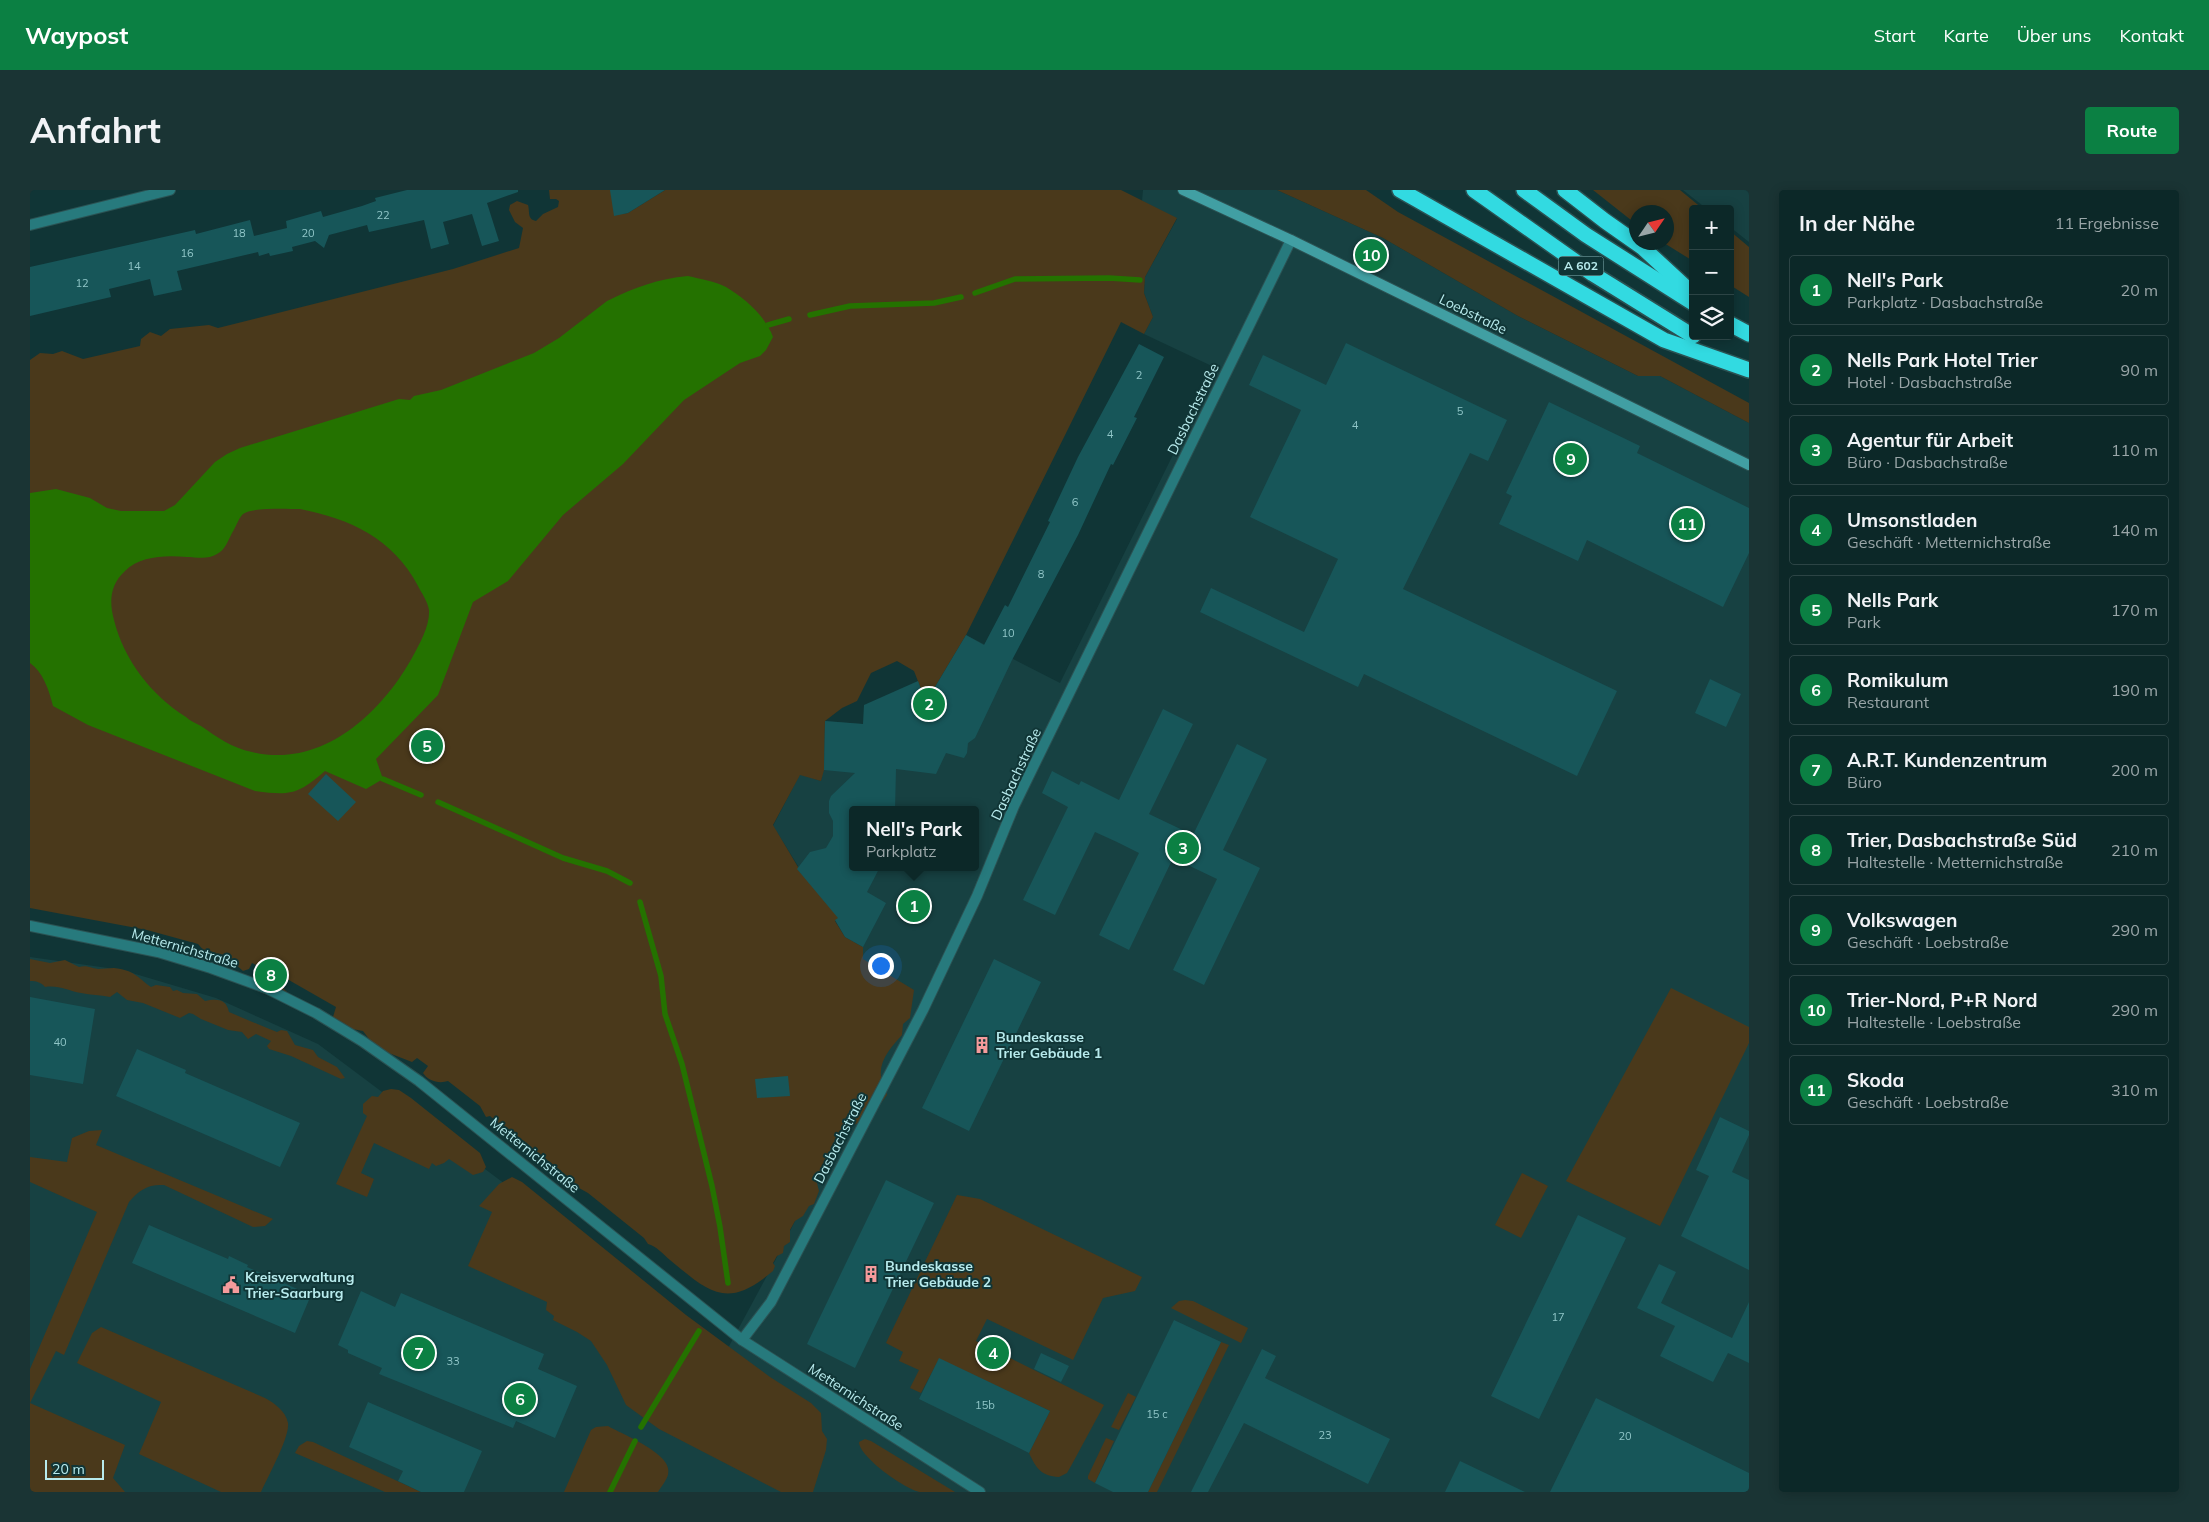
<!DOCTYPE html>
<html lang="de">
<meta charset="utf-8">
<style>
body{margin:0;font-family:Mulish,sans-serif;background:#1a3434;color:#f1f3f6}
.controls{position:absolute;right:15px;top:15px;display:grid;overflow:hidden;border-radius:5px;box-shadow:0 2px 12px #0003}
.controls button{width:45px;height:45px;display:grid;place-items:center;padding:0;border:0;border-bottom:1px solid #2c4445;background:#0c2828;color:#f1f3f6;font:25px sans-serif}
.compass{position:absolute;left:1599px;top:15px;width:45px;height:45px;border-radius:50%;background:#0c2828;box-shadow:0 2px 12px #0003;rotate:55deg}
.scale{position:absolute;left:15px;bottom:12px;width:59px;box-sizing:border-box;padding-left:5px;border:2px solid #b8ebed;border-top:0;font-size:14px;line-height:18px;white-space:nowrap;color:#b8ebed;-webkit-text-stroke:4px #103536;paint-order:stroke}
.you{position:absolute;left:850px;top:775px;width:18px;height:18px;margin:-12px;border:4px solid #fff;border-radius:50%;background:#1a73e8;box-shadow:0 0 0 8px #1a73e833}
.badge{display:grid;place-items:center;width:32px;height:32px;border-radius:50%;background:#0b8043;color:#fff;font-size:16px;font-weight:700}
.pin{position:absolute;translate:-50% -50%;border:2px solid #fff;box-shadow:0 1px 5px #0006}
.popup{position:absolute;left:819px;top:616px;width:130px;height:65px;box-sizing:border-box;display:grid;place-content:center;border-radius:5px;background:#0c2828;filter:drop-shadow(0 1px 4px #0005);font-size:16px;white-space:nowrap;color:#9aa6a8}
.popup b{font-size:19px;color:#f1f3f6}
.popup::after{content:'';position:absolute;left:50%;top:100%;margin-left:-10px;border:10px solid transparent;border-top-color:#0c2828}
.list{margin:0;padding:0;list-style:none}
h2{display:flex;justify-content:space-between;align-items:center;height:65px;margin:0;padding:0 20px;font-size:21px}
h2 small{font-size:16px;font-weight:400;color:#9aa6a8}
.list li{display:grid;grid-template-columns:32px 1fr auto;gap:15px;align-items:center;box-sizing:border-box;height:70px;margin:0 10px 10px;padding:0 10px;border:1px solid #2c4445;border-radius:5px}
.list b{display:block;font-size:19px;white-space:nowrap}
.list p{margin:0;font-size:16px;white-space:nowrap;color:#9aa6a8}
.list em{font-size:16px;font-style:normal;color:#9aa6a8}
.icon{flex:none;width:28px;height:28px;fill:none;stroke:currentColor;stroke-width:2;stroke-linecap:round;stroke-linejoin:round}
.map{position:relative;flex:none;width:1719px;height:1302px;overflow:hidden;border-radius:5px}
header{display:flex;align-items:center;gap:30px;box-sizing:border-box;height:70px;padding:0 25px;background:#0b8043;color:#fff}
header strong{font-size:24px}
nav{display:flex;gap:28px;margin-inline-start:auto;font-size:18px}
.intro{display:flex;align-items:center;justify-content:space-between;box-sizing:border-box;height:120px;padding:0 30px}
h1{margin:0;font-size:35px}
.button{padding:12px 22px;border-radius:5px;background:#0b8043;color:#fff;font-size:18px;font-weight:700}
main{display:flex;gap:30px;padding:0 30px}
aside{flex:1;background:#0c2828;border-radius:5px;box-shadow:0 2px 12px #0003}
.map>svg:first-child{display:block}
.built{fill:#174142;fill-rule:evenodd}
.green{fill:#4a391b}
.water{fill:#247200;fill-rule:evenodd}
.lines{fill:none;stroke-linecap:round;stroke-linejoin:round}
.stream{stroke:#247200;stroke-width:5.5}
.building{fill:#175659}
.minor-casing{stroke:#2b5253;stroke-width:12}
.tertiary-casing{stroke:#2b5253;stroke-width:12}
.secondary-casing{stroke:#2b5253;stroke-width:12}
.motorway-casing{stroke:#2b5253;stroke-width:18}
.minor{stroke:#277a7d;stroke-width:10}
.tertiary{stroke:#277a7d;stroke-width:10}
.secondary{stroke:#419fa3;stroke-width:10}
.motorway{stroke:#32dae1;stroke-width:15}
.labels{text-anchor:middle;stroke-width:4;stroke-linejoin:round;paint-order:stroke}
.number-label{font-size:11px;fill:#90c6c8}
.shield{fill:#103536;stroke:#86b4b6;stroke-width:1}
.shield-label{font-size:12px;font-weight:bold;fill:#b8ebed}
.street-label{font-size:14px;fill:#b8ebed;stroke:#103536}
.poi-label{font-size:14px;font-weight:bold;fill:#b8ebed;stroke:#103536;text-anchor:start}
</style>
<header>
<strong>Waypost</strong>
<nav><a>Start</a><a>Karte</a><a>Über uns</a><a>Kontakt</a></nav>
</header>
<div class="intro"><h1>Anfahrt</h1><a class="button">Route</a></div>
<main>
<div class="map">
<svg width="1719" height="1302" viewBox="0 0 1719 1302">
<rect width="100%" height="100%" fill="#103536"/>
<g class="built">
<path d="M1113,0H1247L1353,48L1488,126L1608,186H1630L1719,233V1302H60L0,1273V767L92,780L186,808L288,854L697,1160L746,1069L799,963L876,820L870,793L832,769L833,757L815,747L805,730L768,680V676L743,636L770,584L791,591L795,531L833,534L888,491L897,512L936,445L1030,493L1186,178L1114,144L1123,127L1114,103L1115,87L1147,29L1112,11ZM823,620H945V677H823Z"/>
<path d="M1653,0H1719V52L1700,37V19H1677Z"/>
</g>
<g class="green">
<path d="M519,0H582L589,23L592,24L598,23L635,0H1091L1147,28L1115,87L1114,103L1123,127L1114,144L1091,132L936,445L896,512L884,481L867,471L841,483L827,511L812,518L795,531L794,580L791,591L770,585L743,635L768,677V680L812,725L805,731L815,747L833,757V769L884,800L880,828L873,834L872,845C862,856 849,870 851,886C851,893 856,899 857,905C847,920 832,932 815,940L811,939L786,989L789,1001L784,1014L779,1016L773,1026L765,1031L760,1040V1052L754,1056L753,1063L747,1066L743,1073L745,1076L743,1081C697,1120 680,1103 640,1070C633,1064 626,1056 618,1054L614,1048L558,1003L549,998L542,990L471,933H468L460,926L456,927L450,916L418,891C409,894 398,891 393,883L398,876L387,868L382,872L346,858L333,841L322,839L305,832L303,827L306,817L257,789L251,796L257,802V805L226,789L230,777L222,773L219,779L213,781L204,773L188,770L181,764L176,763L168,754L117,740L0,718V170L10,163L23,164L32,161L53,169L110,156L111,149L120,142L131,146L140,139L179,135L188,138L423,79L489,58L493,38L485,32L479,20L480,15L487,11L498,15C500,22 497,29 506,31L513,24L528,17L529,11L526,9H520Z"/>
<path d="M1247,0H1336L1368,22L1719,213V233L1630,186H1608L1488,126L1353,48Z"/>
<path d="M1563,0H1650L1673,19H1663V71L1634,53L1636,52V22H1606V34Z"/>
<path d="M1700,41L1719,57V107L1700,95Z"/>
<path d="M0,769L20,773L35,770L49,777C57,775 60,778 68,779C73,779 79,778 84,778C104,780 107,787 121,797L126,795L140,797L143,801L147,800L153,803L167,804L175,811C186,809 196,808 199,822C215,829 230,835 247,842L251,840L257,841L265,855L283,860L288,867L307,877L315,888L311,889L261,866L239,859L237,856L241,851L226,844L218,849L212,842L198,840L171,829L163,824L159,823L150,828L113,813L97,810L87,802L80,807C70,805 61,805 51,803C38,801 29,795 15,797C11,792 6,791 0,791Z"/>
<path d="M1641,798L1719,837V853L1630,1036L1536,991Z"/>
<path d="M361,899L369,900L381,908L450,963L456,977L453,982L443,985L419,969L414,973L406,976L402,973L399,979L344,953L331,983L344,989L337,1007L306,994L337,926L333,923V914L342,906L348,907L353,901Z"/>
<path d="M72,940L66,955L243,1029L235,1036L223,1037L134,995C118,994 109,1000 99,1012L34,1165L26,1161L0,1213L95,1255L83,1288L95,1302H0V1179L67,1022L0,992V967L37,972L42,948L59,941Z"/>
<path d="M1492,983L1518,996L1491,1048L1465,1035Z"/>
<path d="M482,987L492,992L656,1125L740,1187L781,1213L791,1223L792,1241L797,1249L796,1260L783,1302H751L629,1239L596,1215L577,1175L561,1151L547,1142L523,1130L524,1126L516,1120L517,1112L438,1076L462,1022L449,1016L469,994Z"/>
<path d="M927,1005L950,1009L1112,1087L1105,1101L1073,1108L1043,1170L957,1129L946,1151L1074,1215L1041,1276L1037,1283L1029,1287C1011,1286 1006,1278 999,1263L1020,1221L909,1169L891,1203L880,1198L889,1180L869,1171L873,1162L856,1153Z"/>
<path d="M1155,1110L1163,1111L1218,1138L1211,1153L1141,1118L1149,1111Z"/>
<path d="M71,1137L235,1208C244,1213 256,1221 258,1233C260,1247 237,1288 231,1302H191L109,1264L131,1212L47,1173L62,1143Z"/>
<path d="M1191,1152L1199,1155L1127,1302H1118Z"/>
<path d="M1098,1203L1106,1207L1089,1240L1081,1237Z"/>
<path d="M578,1236C591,1244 645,1264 638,1285C636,1291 631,1297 628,1302H534L561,1240L566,1237Z"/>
<path d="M1076,1248L1084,1251L1065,1293L1058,1289V1286Z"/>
<path d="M835,1249L841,1251L925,1302C913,1302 901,1302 890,1302C876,1300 829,1267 829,1252Z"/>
<path d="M277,1251L283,1252L391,1302H355L265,1263L269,1256Z"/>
</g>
<path class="water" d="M658,86C670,89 685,91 696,97C715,108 736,127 743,147L736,160L730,166L710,173L654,210L593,274L533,325L478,391L443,412L408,505L346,569L353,589L336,599L295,581C268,604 262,606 225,601L58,535L23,516C19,500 13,482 0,473V303L26,299L60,308L77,318L91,321H134L145,315L185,272L197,264L210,258L369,209L380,210L384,206L411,200L504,163L529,148L577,111C606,97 627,89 658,86ZM270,319C320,329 363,348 388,396C391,402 398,412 399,420C400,435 390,453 383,466C352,523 292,579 222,562C202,558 187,547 171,536C166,533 160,531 156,527C121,505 94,470 84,430C79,411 80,395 95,381C110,366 135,365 157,367C166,367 178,370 187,364C195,360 198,351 202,343C206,337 208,329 213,324C223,317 257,319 270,319Z"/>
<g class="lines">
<g class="stream">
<path d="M945,103L985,89L1079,88L1110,90"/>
<path d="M780,125L820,116L904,113L931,107"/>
<path d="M738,135L759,129"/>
<path d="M353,589L391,605"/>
<path d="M408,612L533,668L577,681L600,693"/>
<path d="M610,712L631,786L635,824L652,874L682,996L690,1037L698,1093"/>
<path d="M611,1237L669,1141"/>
<path d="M580,1302L605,1251"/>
</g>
</g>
<g class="building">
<path d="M377,0H488V2L457,13L469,51L452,56L442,24L413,32L419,54L401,59L394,30L339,42L337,35L299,45L294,58L285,51L262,57L263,61L240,66L239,63L229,66L228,62L147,81L152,100L124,106L120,89L79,99L81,107L0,126V77L165,40L166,44L220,30L224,46L257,38L256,31L291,21L293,27L332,16L346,11L345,8Z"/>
<path d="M580,0H635L598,23L584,26Z"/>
<path d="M1316,153L1477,230L1458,271L1440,263L1373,399L1587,501L1547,586L1334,484L1328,497L1170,422L1181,398L1274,442L1308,369L1220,327L1271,220L1219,195L1233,165L1296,195Z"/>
<path d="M1109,154L1134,167L1104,227L1107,228L1083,275L1081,274L1048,345L982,470L945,548L938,553L937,563L934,568L916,563L906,584L866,579L865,620H823V677H850L837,702L856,713L833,757L815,747L805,730L808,728L767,679L780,662L796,658L803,646V631L799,623V611L801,606L825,583L794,580L795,531L833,534L834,515L888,491L896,512L936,445L954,455L975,415L978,417L1020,332L1018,331L1048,267Z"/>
<path d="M1519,212L1610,256L1607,263L1719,318V363L1693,417L1557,350L1548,371L1469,334L1482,306L1476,303Z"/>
<path d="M1680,489L1711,504L1696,537L1665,523Z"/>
<path d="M1133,519L1163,534L1119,624L1163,645L1207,554L1237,569L1193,660L1230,678L1174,795L1143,780L1187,689L1143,668L1099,760L1069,745L1109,663L1087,652L1065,642L1025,725L993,710L1038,617L1012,603L1022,581L1049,595L1051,591L1089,610Z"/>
<path d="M296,584L326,612L308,631L278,604Z"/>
<path d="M964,769L1011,792L939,941L892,918Z"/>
<path d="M0,807L65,819L53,894L0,885Z"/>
<path d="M107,859L156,880L155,883L270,933L250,977L86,906Z"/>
<path d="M758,886L760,906L727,908L725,889Z"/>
<path d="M1690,927L1719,941V945L1702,982L1719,990V1080L1651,1046L1679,986L1666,980Z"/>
<path d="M856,990L904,1013L825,1178L777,1154Z"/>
<path d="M1548,1025L1596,1048L1509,1229L1461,1206Z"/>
<path d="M119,1035L198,1069L199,1066L218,1075L217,1077L281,1105L265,1143L102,1073Z"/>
<path d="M1629,1074L1646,1082L1631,1113L1702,1148L1719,1112V1173L1698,1163L1683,1192L1630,1166L1645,1136L1607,1118Z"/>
<path d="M331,1101L365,1117L371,1103L514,1164L508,1179L547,1196L525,1248L486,1231L483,1238L349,1184L352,1178L318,1163V1160L308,1155Z"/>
<path d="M1144,1130L1191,1152L1118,1302H1083L1065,1293Z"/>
<path d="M1232,1159L1246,1166L1235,1188L1360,1249L1338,1294L1214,1233L1178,1302H1161Z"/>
<path d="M1011,1163L1039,1176L1031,1192L1004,1179Z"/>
<path d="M909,1168L1020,1221L999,1263L889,1209Z"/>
<path d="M1566,1208L1719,1283V1302H1520Z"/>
<path d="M338,1212L452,1261L434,1302H391L368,1291L373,1281L319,1257Z"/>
<path d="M1430,1271L1495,1302H1415Z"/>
</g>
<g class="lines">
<g class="minor-casing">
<g id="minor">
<path d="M0,736L128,762L181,778L236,798L286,823L332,851L389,891L712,1150L950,1302"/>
<path d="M712,1150L741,1112L893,820L947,706L984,616L1261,50"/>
</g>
</g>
<g class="tertiary-casing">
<path id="tertiary" d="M0,35L140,0"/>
</g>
<g class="secondary-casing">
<path id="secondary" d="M1153,0L1261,50L1719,275"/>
</g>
<g class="motorway-casing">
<g id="motorway">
<path d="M1370,0L1634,150L1719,180"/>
<path d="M1444,0L1563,84L1663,146"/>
<path d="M1494,0L1556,45L1663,113"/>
<path d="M1535,0L1575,31L1612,57L1663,104"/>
<path d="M1700,134L1719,144"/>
</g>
</g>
<use href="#minor" class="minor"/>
<use href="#tertiary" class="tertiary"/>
<use href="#secondary" class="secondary"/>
<use href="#motorway" class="motorway"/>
</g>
<defs>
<g id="building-bare" transform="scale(1.35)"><path d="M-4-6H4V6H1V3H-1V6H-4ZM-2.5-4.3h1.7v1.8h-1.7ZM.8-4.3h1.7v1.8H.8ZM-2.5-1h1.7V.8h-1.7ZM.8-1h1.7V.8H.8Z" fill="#f59b9c" stroke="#103536" stroke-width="2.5" paint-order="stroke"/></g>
<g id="civic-bare" transform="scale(1.35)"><path d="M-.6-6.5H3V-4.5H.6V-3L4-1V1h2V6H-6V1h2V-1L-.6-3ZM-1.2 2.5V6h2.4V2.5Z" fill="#f59b9c" stroke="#103536" stroke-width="2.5" paint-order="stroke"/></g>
</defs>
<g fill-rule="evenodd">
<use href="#building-bare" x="952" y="855"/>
<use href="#building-bare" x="841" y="1084"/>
<use href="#civic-bare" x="201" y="1095"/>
</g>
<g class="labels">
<g class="number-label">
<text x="353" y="29">22</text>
<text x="209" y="47">18</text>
<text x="278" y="47">20</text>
<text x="157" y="67">16</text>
<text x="104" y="80">14</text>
<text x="52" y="97">12</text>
<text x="1109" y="189">2</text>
<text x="1430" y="225">5</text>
<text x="1325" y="239">4</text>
<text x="1080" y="248">4</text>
<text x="1045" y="316">6</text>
<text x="1011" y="388">8</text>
<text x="978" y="447">10</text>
<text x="30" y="856">40</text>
<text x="1528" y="1131">17</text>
<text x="423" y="1175">33</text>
<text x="955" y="1219">15b</text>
<text x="1127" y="1228">15 c</text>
<text x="1295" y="1249">23</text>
<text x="1595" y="1250">20</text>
</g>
<rect class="shield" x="1528.5" y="66.5" width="45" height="19" rx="4"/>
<g class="shield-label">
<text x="1551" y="80">A 602</text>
</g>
<g class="street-label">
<text transform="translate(1443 124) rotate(26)" y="5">Loebstraße</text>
<text transform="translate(1163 219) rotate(-64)" y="5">Dasbachstraße</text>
<text transform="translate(986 584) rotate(-65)" y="5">Dasbachstraße</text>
<text transform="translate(155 758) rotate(16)" y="5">Metternichstraße</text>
<text transform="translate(810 948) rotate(-63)" y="5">Dasbachstraße</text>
<text transform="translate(505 965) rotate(39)" y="5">Metternichstraße</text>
<text transform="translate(826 1207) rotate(33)" y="5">Metternichstraße</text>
</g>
<g class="poi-label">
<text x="966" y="852">Bundeskasse<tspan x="966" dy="16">Trier Gebäude 1</tspan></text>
<text x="855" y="1081">Bundeskasse<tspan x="855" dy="16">Trier Gebäude 2</tspan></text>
<text x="215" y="1092">Kreisverwaltung<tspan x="215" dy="16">Trier-Saarburg</tspan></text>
</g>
</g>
</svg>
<div class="controls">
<button>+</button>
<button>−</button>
<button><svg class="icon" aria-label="layers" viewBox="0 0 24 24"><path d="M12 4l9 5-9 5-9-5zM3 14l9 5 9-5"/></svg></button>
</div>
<svg class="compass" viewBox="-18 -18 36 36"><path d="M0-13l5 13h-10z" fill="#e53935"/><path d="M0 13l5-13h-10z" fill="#9aa6a8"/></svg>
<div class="scale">20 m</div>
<div class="you"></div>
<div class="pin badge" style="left:884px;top:716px">1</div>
<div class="popup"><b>Nell's Park</b>Parkplatz</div>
<div class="pin badge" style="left:899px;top:514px">2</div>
<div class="pin badge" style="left:1153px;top:658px">3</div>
<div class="pin badge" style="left:963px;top:1163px">4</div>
<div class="pin badge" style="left:397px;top:556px">5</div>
<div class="pin badge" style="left:490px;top:1209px">6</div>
<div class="pin badge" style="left:389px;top:1163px">7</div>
<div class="pin badge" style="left:241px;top:785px">8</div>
<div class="pin badge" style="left:1541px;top:269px">9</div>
<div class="pin badge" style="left:1341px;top:65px">10</div>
<div class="pin badge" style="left:1657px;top:334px">11</div>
</div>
<aside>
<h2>In der Nähe<small>11 Ergebnisse</small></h2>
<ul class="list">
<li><span class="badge">1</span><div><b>Nell's Park</b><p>Parkplatz · Dasbachstraße</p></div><em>20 m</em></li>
<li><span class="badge">2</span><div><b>Nells Park Hotel Trier</b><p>Hotel · Dasbachstraße</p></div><em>90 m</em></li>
<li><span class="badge">3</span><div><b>Agentur für Arbeit</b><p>Büro · Dasbachstraße</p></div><em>110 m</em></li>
<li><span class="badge">4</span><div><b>Umsonstladen</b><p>Geschäft · Metternichstraße</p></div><em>140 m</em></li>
<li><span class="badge">5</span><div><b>Nells Park</b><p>Park</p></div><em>170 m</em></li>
<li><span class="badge">6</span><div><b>Romikulum</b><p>Restaurant</p></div><em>190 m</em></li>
<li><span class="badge">7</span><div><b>A.R.T. Kundenzentrum</b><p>Büro</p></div><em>200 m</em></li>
<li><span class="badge">8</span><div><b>Trier, Dasbachstraße Süd</b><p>Haltestelle · Metternichstraße</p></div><em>210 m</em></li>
<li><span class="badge">9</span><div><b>Volkswagen</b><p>Geschäft · Loebstraße</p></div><em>290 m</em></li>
<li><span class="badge">10</span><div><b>Trier-Nord, P+R Nord</b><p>Haltestelle · Loebstraße</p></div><em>290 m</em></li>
<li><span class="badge">11</span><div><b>Skoda</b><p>Geschäft · Loebstraße</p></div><em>310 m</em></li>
</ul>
</aside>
</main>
